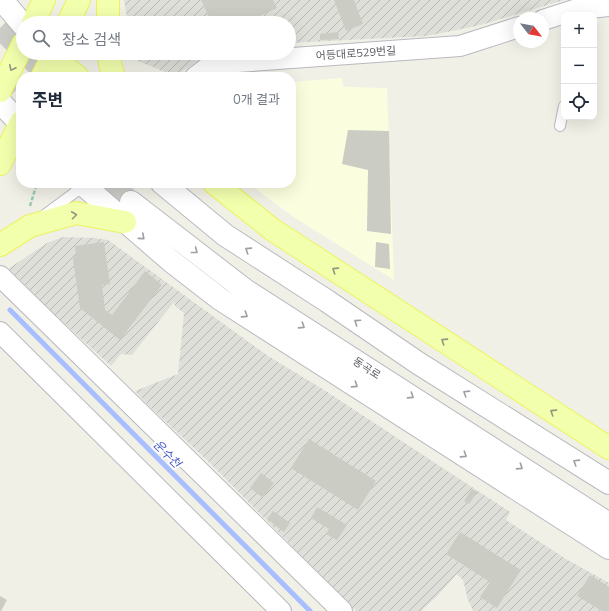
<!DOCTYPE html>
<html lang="ko">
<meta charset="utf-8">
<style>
body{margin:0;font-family:Mulish,"Noto Sans KR",sans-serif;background:#f6f6f7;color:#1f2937}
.controls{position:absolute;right:12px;top:12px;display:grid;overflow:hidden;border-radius:8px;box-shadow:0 4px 16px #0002}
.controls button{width:36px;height:36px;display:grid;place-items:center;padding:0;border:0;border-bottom:1px solid #e0e1e3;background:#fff;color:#1f2937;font:20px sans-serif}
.compass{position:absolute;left:513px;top:12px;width:36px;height:36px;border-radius:50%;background:#fff;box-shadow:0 4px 16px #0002;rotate:121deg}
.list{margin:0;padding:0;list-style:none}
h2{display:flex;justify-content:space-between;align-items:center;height:52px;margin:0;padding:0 16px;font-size:17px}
h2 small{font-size:13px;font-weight:400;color:#747a83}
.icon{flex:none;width:22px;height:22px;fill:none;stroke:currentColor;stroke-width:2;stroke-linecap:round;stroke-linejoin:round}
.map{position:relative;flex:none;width:609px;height:611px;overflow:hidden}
.search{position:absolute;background:#fff;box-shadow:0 4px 16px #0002;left:16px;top:16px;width:280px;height:44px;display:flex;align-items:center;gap:10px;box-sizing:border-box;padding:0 14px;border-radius:22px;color:#747a83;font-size:15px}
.panel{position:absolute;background:#fff;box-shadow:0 4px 16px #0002;left:16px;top:72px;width:280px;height:116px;border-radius:16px}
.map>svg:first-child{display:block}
.commercial{fill:#fbfede}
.industrial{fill:url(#industrial-furrows)}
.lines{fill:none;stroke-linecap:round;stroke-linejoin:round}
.stream{stroke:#a8beff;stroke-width:5}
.building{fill:#cbccc3}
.secondary-tunnel{stroke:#ccccc7;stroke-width:22;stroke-dasharray:22 11;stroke-linecap:butt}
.lane-casing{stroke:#b9b9c0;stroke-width:12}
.street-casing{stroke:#b9b9c0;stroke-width:22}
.secondary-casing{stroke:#babbc2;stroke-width:24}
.primary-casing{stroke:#edf35d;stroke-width:24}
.path{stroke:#9cc9b7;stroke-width:2.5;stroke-dasharray:4 2;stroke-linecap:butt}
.lane{stroke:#fff;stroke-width:10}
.street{stroke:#fff;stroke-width:20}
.secondary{stroke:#fff;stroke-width:22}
.primary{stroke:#f2ffad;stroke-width:22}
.oneway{stroke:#929780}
.oneway2{stroke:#9e9fa4}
.labels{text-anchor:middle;stroke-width:4;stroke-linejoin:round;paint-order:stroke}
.street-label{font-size:11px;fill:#5e5f67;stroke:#fff}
.water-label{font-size:12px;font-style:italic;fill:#485dc6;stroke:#fff}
</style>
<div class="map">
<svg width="609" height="611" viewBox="0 0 609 611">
<defs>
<pattern id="industrial-furrows" width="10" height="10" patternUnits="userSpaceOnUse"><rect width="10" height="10" fill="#dfdfd9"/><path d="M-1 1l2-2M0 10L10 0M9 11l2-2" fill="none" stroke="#b8b8b4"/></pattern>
</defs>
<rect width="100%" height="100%" fill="#f0f0e7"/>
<path class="commercial" d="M342,78L343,86L347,87L387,88L394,280L292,216L248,183H291V82Z"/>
<g class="industrial">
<path d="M124,0H564L481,25L427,36L289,43V23H128Z"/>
<path d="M135,53H210L175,76L138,61Z"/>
<path d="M63,237L95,238L108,240L268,356L321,388L510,512L506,520L566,559L609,583V611H473L468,600L463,580L457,574L437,596L421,611H356L315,573L288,542L209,462L148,405L135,391L178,374L184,313L175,306L174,302L132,355L121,354L111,366L54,314L8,269L47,243Z"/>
</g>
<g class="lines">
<path class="stream" d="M10,310L310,611"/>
</g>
<g class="building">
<path d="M201,0H273L277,8L245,23H212Z"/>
<path d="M334,0H354L363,24L346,31Z"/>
<path d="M338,32L339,39L320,40V34Z"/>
<path d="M348,130L389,131L391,234L367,231L368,170L342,164Z"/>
<path d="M104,242L110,284L102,285L105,310L112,315L145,271L162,285L120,340L80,308L73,259L76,254L75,246Z"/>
<path d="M376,242L389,244L390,269L375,267Z"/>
<path d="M309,439L376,481L358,510L291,468Z"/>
<path d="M261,473L274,483L263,498L250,488Z"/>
<path d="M472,489L477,492L469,504L464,501Z"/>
<path d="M317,507L347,525L337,540L326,534L329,529L311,518Z"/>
<path d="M273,511L290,523L284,532L267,519Z"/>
<path d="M460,532L521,570L497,608L480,597L490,582L446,554Z"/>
<path d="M590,575L609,587V611H602L577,596Z"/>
<path d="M0,596L7,600L1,611H0Z"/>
</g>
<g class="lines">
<g class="secondary-tunnel">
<path d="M0,28L23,51"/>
<path d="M25,53L49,77"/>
<path d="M0,75L21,96"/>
<path d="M111,183L131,202"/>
</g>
<g class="lane-casing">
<g id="lane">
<path d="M560,126L564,106"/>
<path d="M43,216L85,185"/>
</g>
</g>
<g class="street-casing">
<g id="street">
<path d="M543,20L574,10L609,6"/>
<path d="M195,77L207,68L223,63L460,46L519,27"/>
<path d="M0,276L342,611"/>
<path d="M0,332L281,611"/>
</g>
</g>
<g class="secondary-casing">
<g id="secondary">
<path d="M2,0L23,25"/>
<path d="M0,102L21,124"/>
<path d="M81,183L171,261L220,299L609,548"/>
<path d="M162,183L225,235L327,301L418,363L609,483"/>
<path d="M131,202L245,290L609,524"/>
</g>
</g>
<g class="primary-casing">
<g id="primary">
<path d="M108,0V23"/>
<path d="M33,23L44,0"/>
<path d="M68,23L79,0"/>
<path d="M109,53L110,64L114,77"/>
<path d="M52,57L78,77"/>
<path d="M42,77L54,53"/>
<path d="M0,91L23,44"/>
<path d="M0,164L21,122"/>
<path d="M214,183L273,230L609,448"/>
<path d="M0,245L30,226L76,213L125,222"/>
</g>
</g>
<path class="path" d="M30,206L37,183"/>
<use href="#lane" class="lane"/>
<use href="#street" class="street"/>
<use href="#secondary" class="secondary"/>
<use href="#primary" class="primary"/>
</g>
<defs><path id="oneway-chevron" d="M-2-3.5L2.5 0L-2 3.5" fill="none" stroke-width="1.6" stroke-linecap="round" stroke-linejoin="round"/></defs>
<g class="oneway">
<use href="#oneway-chevron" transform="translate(12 68) rotate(116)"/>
<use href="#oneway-chevron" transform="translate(74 215) rotate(-7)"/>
<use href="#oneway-chevron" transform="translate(335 270) rotate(-147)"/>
<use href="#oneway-chevron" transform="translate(444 341) rotate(-147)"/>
<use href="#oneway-chevron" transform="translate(553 412) rotate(-147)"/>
</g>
<g class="oneway2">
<use href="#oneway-chevron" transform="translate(142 237) rotate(41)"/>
<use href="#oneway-chevron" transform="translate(248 250) rotate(-147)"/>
<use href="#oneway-chevron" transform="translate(195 251) rotate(38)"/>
<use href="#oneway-chevron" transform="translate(245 315) rotate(33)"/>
<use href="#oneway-chevron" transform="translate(357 322) rotate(-146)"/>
<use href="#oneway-chevron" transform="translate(302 326) rotate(33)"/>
<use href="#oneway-chevron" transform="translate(355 385) rotate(33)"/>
<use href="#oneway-chevron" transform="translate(466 393) rotate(-148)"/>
<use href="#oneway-chevron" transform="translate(411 396) rotate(33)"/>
<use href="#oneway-chevron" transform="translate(464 455) rotate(33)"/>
<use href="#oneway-chevron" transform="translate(576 462) rotate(-148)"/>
<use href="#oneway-chevron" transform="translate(520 467) rotate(33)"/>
</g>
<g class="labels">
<g class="street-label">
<text transform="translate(356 53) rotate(-4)" y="4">어등대로529번길</text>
<text transform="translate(367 368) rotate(33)" y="4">동곡로</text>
</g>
<g class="water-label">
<text transform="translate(167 454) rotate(45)" y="4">운수천</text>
</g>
</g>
</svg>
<div class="controls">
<button>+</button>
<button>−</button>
<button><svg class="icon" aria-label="locate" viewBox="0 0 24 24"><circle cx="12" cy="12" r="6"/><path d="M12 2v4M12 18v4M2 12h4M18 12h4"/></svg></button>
</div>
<svg class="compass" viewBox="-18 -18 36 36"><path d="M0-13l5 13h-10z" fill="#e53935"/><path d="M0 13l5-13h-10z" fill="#747a83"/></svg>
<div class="search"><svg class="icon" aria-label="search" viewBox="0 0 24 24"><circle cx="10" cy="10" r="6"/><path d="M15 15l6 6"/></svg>장소 검색</div>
<section class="panel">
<h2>주변<small>0개 결과</small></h2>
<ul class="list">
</ul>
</section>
</div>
